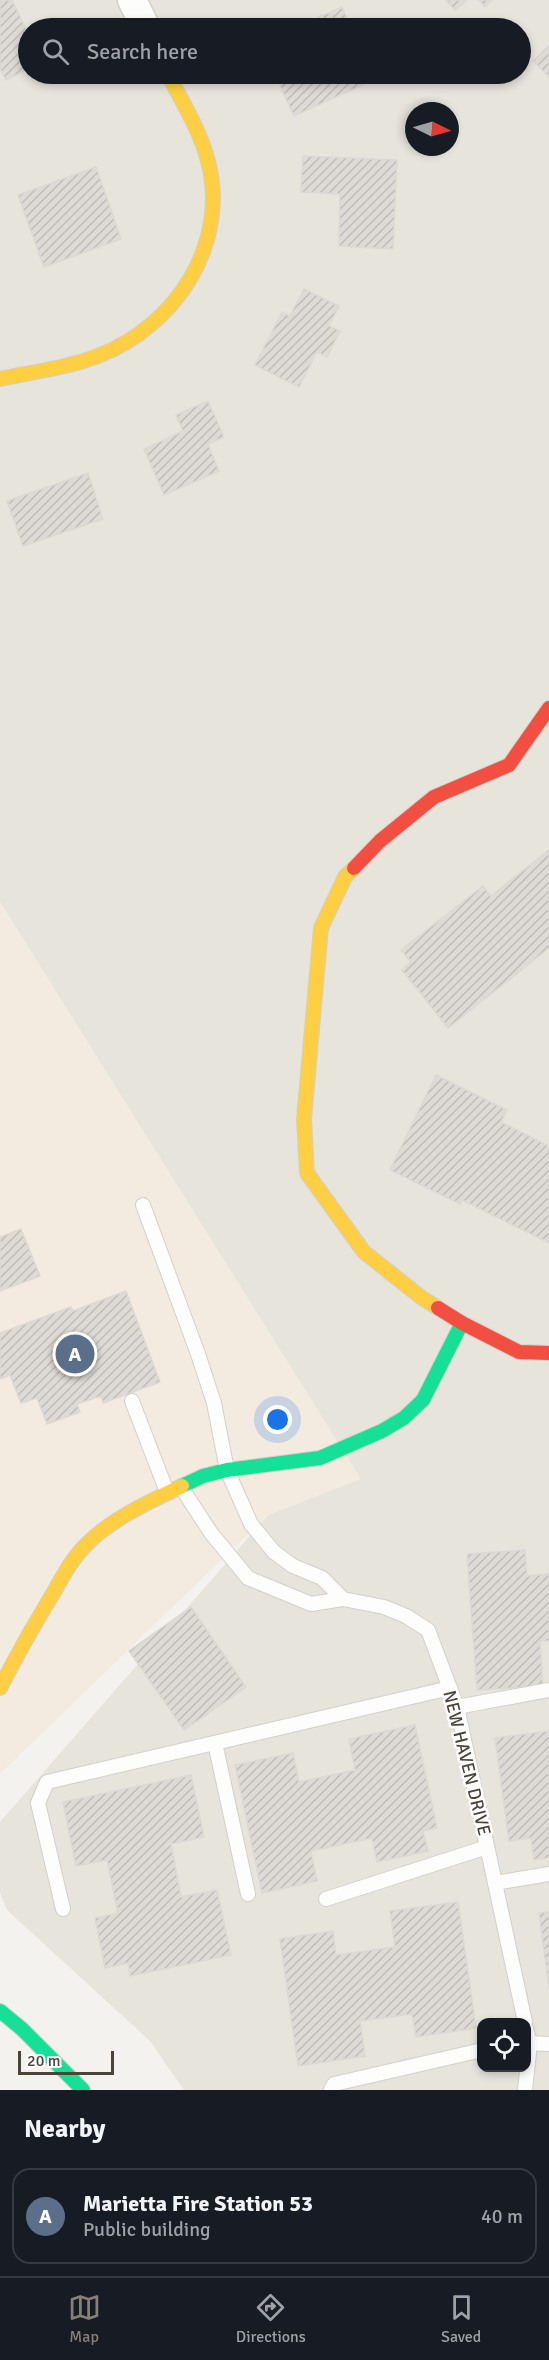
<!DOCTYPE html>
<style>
body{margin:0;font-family:Signika,sans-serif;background:#20242c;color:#f1f3f6}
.controls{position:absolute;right:18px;bottom:18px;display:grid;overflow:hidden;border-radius:12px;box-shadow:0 3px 9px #0003}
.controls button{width:54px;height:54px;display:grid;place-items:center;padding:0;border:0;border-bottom:2px solid #363941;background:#171b24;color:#f1f3f6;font:30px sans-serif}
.compass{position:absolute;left:405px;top:102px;width:54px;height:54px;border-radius:50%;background:#171b24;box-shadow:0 3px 9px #0003;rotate:95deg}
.scale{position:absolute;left:18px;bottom:15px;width:96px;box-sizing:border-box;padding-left:6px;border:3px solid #4b4439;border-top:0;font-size:16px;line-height:21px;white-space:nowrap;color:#4b4439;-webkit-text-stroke:4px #fff;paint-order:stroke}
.you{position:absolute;left:278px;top:1420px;width:21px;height:21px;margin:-15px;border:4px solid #fff;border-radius:50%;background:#1a73e8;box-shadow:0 0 0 9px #1a73e833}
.badge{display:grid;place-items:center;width:39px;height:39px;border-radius:50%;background:#868178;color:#fff;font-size:20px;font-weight:700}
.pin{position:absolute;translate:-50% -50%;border:3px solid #fff;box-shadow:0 2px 6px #0006}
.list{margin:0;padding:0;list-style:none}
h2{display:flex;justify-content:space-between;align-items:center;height:78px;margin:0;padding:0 24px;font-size:26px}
h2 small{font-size:20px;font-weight:400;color:#9ea1a6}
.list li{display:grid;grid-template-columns:39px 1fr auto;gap:18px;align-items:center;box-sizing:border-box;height:96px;margin:0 12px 12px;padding:0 12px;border:2px solid #363941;border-radius:18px}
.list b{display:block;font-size:22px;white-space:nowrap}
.list p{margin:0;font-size:20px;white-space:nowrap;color:#9ea1a6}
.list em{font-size:20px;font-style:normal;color:#9ea1a6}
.icon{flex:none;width:33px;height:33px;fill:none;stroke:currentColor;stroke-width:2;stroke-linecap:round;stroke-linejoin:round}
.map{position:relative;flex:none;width:549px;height:2090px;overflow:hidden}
.search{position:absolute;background:#171b24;box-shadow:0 3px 9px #0003;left:18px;right:18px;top:18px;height:66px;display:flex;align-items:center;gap:15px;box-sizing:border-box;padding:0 21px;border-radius:33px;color:#9ea1a6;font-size:22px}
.sheet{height:186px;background:#171b24}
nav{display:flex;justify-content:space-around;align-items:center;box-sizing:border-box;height:84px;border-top:2px solid #363941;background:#171b24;font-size:16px;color:#9ea1a6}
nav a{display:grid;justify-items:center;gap:3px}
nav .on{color:#868178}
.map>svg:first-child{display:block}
.residential{fill:#e7e4dc;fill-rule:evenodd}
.commercial{fill:#f3ebdf}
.building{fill:url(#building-hatch);stroke:#dcd9d4;stroke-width:1.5}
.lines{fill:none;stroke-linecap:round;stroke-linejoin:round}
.lane-casing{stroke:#d2d0cb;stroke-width:16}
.street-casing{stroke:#d2d0cb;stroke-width:31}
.fast-casing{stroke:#d3cfc5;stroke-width:16}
.slow-casing{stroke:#d3cfc5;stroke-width:16}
.jam-casing{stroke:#d3cfc5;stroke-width:16}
.lane{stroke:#fdfdfc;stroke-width:14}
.street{stroke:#fdfdfc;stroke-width:28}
.fast{stroke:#16e098;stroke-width:14}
.slow{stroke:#ffcf43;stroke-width:14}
.jam{stroke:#f24e42;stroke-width:14}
.labels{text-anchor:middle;stroke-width:5;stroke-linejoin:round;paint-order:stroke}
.street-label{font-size:18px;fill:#4b4439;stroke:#fff}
</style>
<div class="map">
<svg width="549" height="2090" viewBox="0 0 549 2090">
<defs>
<pattern id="building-hatch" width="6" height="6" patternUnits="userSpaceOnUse" patternTransform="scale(1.5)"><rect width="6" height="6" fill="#dedbd6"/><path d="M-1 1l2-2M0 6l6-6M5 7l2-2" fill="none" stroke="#c0bdb8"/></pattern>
</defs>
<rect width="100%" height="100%" fill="#f4f2ee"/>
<path class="residential" d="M0,0H549V2090H184L150,2041L7,1910L0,1893V1822L268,1515L360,1479L0,902ZM28,28H520V74H28ZM414,111H450V147H414ZM482,2022H526V2068H482Z"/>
<path class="commercial" d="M0,902L361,1479L268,1515L0,1774Z"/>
<g class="building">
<path d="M12,0L28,33V69L6,80L0,69V1Z"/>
<path d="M446,0H467L455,10Z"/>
<path d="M479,0H492L485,7Z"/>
<path d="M342,7L351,28H294Z"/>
<path d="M549,45V77L533,61Z"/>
<path d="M275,74H371L374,80L294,116Z"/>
<path d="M303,156L397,160L393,249L339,246L340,194L301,192Z"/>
<path d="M96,167L121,239L44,267L18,195Z"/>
<path d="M304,289L339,306L329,326L340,331L327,357L317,352L299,387L255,365L282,312L290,316Z"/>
<path d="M208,401L224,437L208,444L219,471L164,495L144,449L183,431L176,415Z"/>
<path d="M88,473L103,519L23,546L7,501Z"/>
<path d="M549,850V948L448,1028L402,970L411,962L401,950L483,886L491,896Z"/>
<path d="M436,1075L507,1110L501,1122L549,1146V1243L462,1200L460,1204L390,1170Z"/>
<path d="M21,1229L40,1276L0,1291V1237Z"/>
<path d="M126,1291L160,1382L103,1403L101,1396L77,1404L80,1412L47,1424L37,1398L21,1403L10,1375L0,1379V1333L71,1307L73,1311Z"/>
<path d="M525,1550L527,1576L549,1574V1641H540L543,1686L477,1690L467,1554Z"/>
<path d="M191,1607L246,1687L184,1730L129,1651Z"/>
<path d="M415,1725L437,1828L423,1831L428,1851L377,1862L372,1838L311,1851L317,1881L262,1893L235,1765L293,1753L299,1782L355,1770L349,1739Z"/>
<path d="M549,1731V1858L534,1860L531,1838L509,1841L495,1738Z"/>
<path d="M191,1775L204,1837L171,1844L181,1897L217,1890L231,1955L130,1976L128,1963L105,1968L95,1918L118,1913L107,1860L76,1866L63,1802Z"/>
<path d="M458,1902L476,2028L416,2037L412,2014L360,2021L365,2056L298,2066L280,1939L333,1931L336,1955L395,1947L390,1911Z"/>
<path d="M549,1912V1989L539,1913Z"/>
</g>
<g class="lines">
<g class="lane-casing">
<g id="lane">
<path d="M143,1205L198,1354L214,1403L227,1470L251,1524L274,1552L293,1566L322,1578L343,1599L384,1607L406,1616L428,1630L457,1707L525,2022"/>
<path d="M132,1401L167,1492"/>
<path d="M181,1487L211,1533L248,1578L311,1604L343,1599"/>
<path d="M457,1707L549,1690"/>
<path d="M215,1743L248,1894"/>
<path d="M495,1883L549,1874"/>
<path d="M326,1899L487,1847"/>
<path d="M63,1909L38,1803L47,1782L450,1688"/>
<path d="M526,2043L549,2044"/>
<path d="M331,2090L334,2084L482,2050"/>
<path d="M525,2090L530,2043L526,2029"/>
</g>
</g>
<g class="street-casing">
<path id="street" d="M132,0L146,28"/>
</g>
<g class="fast-casing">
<g id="fast">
<path d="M182,1486L203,1476L227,1470L320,1458L382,1431L404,1418L423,1400L462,1323"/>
<path d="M0,2011L22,2029L83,2090"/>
</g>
</g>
<g class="slow-casing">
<g id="slow">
<path d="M0,379C32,372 67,368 98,356C175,327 230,244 208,161C200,130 182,102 168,74"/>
<path d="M354,868L345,877L321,928L304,1119L307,1173L364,1252L422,1298L438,1308"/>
<path d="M0,1688C17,1655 35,1623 54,1592C63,1576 72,1559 85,1546C109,1520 151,1501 182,1486"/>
</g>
</g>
<g class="jam-casing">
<g id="jam">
<path d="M354,868L380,841L434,797L509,765L549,708"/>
<path d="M438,1308L462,1323L519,1352L549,1353"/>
</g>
</g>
<use href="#lane" class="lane"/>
<use href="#street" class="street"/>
<use href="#fast" class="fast"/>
<use href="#slow" class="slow"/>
<use href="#jam" class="jam"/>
</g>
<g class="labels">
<g class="street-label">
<text transform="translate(467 1763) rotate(76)" y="6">NEW HAVEN DRIVE</text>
</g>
</g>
</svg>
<div class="controls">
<button><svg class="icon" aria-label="locate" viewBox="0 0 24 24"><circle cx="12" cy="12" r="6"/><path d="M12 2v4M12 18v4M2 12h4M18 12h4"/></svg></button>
</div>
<svg class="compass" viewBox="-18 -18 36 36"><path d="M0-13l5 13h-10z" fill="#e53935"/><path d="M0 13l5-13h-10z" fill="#9ea1a6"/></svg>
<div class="scale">20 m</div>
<div class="you"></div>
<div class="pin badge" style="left:75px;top:1354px;background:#5c6f8a">A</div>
<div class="search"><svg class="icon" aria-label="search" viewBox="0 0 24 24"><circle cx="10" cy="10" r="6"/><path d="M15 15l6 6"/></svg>Search here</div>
</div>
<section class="sheet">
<h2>Nearby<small></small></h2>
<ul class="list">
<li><span class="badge" style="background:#5c6f8a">A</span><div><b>Marietta Fire Station 53</b><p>Public building</p></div><em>40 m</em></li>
</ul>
</section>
<nav>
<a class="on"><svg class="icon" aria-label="map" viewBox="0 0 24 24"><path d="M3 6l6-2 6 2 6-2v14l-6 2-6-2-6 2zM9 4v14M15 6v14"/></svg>Map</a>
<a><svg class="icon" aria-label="directions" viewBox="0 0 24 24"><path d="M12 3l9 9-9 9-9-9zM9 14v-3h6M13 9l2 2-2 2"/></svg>Directions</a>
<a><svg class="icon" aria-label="saved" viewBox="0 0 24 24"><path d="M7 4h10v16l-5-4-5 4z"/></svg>Saved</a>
</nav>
